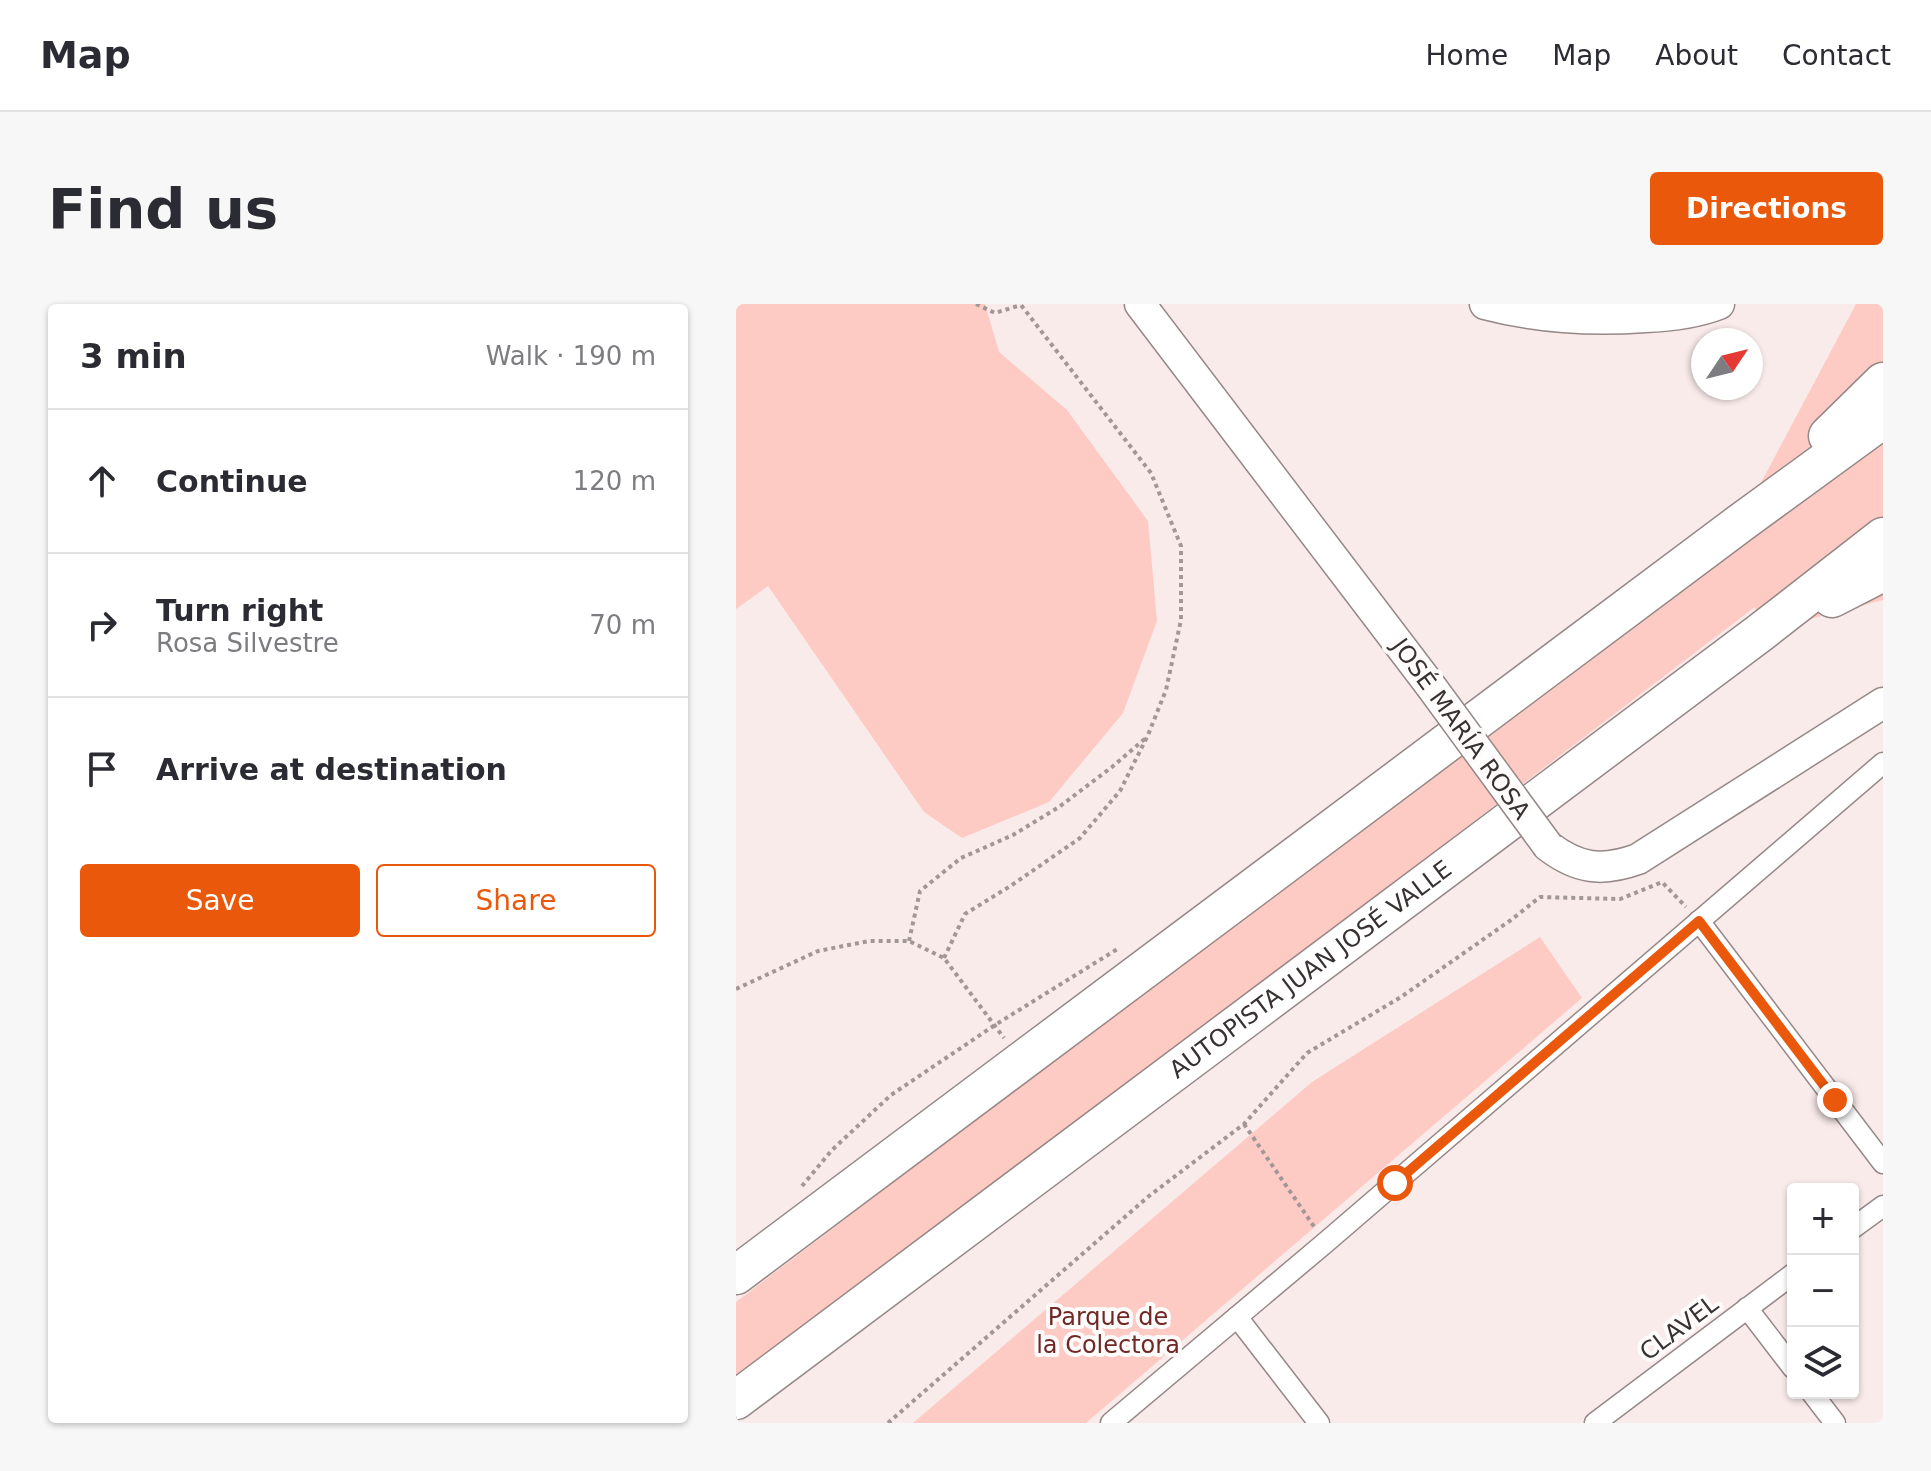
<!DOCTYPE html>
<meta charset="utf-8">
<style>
body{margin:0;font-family:"DejaVu Sans",sans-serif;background:#f7f7f7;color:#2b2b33}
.controls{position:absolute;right:24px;bottom:24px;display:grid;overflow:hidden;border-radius:8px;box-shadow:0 2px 6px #0004}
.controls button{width:72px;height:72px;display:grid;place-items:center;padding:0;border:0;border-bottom:2px solid #e1e1e2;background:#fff;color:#2b2b33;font:40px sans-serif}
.compass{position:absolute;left:955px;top:24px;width:72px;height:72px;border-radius:50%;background:#fff;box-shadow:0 2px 6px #0004;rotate:55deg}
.stop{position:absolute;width:24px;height:24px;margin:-18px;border:6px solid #ea580c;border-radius:50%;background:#fff}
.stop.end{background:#ea580c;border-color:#fff;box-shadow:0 2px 8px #0008}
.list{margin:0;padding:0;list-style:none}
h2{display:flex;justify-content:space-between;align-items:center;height:104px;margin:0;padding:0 32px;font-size:34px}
h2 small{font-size:26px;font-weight:400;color:#7c7c81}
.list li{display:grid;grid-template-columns:52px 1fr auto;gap:24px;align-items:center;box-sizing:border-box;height:144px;padding:0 32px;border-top:2px solid #e1e1e2}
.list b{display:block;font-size:30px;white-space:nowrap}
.list p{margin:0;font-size:26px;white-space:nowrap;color:#7c7c81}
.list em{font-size:26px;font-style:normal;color:#7c7c81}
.actions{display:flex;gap:16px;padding:24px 32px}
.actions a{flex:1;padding:18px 0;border:2px solid #ea580c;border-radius:8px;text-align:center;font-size:28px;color:#ea580c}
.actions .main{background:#ea580c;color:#fff}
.icon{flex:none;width:44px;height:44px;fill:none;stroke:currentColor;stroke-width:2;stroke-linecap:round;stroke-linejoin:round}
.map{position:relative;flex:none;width:1147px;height:1119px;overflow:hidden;border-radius:8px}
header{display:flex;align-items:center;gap:48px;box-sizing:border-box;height:112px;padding:0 40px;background:#fff;border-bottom:2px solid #e1e1e2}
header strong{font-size:38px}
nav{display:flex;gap:44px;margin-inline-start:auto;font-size:28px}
.intro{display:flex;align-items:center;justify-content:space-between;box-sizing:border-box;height:192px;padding:0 48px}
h1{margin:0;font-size:56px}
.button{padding:20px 36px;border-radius:8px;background:#ea580c;color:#fff;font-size:28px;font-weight:700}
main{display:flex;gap:48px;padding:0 48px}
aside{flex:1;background:#fff;border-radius:8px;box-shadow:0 2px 6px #0004}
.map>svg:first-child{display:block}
.green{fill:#fecac4}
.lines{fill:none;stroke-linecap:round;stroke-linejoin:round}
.minor-casing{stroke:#958887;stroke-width:23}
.secondary-casing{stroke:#958887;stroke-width:33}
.motorway-casing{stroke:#958887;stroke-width:41}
.path{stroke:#a19796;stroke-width:4;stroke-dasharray:4 4;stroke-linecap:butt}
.minor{stroke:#fff;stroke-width:20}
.secondary{stroke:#fff;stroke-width:30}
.motorway{stroke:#fff;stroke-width:38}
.secondary-bridge-casing{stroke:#958887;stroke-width:33;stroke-linecap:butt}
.secondary-bridge{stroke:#fff;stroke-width:30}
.route{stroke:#ea580c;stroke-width:10}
.labels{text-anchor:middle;stroke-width:8;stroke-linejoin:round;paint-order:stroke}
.street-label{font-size:24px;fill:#373231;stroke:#fefbfb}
.park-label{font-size:24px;fill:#6e2926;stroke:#fefbfb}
</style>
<header>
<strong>Map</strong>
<nav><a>Home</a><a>Map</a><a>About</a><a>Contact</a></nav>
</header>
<div class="intro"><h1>Find us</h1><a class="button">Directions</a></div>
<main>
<aside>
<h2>3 min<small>Walk · 190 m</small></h2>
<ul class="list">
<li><svg class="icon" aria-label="ahead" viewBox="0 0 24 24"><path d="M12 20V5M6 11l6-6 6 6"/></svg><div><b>Continue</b></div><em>120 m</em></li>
<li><svg class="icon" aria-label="right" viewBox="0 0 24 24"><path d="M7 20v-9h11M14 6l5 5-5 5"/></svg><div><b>Turn right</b><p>Rosa Silvestre</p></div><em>70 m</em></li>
<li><svg class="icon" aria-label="arrive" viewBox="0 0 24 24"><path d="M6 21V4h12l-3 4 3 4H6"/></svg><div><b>Arrive at destination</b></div></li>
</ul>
<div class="actions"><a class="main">Save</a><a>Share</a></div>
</aside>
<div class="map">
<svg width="1147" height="1119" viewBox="0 0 1147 1119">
<rect width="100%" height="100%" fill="#f9ebea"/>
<g class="green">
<path d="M0,0H249L263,48L331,106L412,217L421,317L387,409L313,498L226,534L188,508L32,282L0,305Z"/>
<path d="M1120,0H1147V296L1025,328L1019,303L331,827L0,1075V998L1006,234L1003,220Z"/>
<path d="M804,633L846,694L350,1119H177L576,778Z"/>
</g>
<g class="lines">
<g class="minor-casing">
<g id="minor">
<path d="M963,617L1147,859"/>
<path d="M1117,924L1147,902"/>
<path d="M1011,1004L1057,1064"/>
<path d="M501,1013L583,1119"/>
<path d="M1076,1089L1099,1119"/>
<path d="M375,1119L589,939L1147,459"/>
<path d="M859,1119L1057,970"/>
</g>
</g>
<g class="secondary-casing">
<g id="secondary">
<path d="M404,0L694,381"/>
<path d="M749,0C802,14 855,17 909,13C934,12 960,9 983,0"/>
<path d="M812,542C842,565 866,568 902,555L1147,399"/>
</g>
</g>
<g class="motorway-casing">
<g id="motorway">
<path d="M1092,132L1147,78"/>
<path d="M1096,294L1147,268"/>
<path d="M0,971L1003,220L1147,115"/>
<path id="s1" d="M0,1096L1025,328L1147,233"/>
</g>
</g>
<g class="path">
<path d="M240,0L259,9L285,1"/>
<path d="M173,637L184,587L225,554L277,531L323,503L376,463L411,433"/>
<path d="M208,654L229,610L276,581L344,534L384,487L412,431L430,386L445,316V242L415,169L285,1"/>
<path d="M0,685L82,647L133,637H173L208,654L268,734"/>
<path d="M508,820L579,924"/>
<path d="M66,882L96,846L155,791L259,721L383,644"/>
<path d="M152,1119L413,892L508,820L571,749L665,693L775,616L804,593L884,595L926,578L950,603"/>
</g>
<use href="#minor" class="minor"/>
<use href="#secondary" class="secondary"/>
<use href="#motorway" class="motorway"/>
<g class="secondary-bridge-casing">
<path id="secondary-bridge" d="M694,381L812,542"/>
</g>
<use href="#secondary-bridge" class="secondary-bridge"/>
</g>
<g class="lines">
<path class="route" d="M659,879L963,617L1099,796"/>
</g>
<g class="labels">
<g class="street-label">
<text transform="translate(725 425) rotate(54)" y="8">JOSÉ MARÍA ROSA</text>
<text dy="8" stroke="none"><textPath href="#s1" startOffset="718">AUTOPISTA JUAN JOSÉ VALLE</textPath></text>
<text transform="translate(943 1024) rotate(-37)" y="8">CLAVEL</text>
</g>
<g class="park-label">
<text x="372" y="1021">Parque de<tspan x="372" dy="28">la Colectora</tspan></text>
</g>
</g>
</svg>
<div class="controls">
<button>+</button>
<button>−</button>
<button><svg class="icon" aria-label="layers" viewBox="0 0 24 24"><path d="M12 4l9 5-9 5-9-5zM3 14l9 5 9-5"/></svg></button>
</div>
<svg class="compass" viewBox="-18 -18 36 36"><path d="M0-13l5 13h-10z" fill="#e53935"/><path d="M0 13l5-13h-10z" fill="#7c7c81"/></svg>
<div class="stop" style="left:659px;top:879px"></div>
<div class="stop end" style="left:1099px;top:796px"></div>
</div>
</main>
